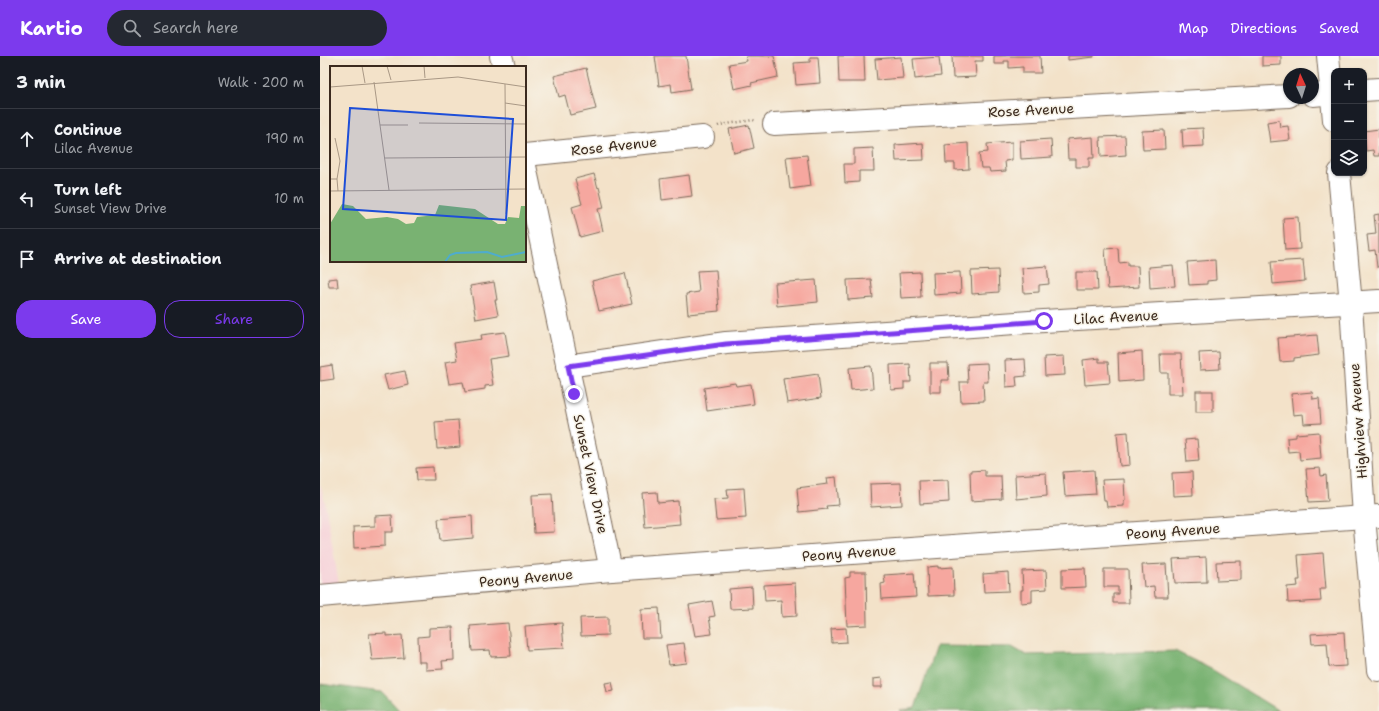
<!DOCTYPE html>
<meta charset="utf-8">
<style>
body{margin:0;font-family:"Shantell Sans",sans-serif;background:#242831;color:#f1f3f6}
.controls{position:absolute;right:12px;top:12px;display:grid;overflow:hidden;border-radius:8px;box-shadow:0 1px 3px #0004}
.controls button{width:36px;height:36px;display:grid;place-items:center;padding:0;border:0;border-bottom:1px solid #363941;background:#171b24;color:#f1f3f6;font:20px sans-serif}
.compass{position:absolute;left:963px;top:12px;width:36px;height:36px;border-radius:50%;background:#171b24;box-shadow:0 1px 3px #0004;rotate:356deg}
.stop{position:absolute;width:12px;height:12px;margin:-9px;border:3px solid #7c3aed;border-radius:50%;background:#fff}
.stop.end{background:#7c3aed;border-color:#fff;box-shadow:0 1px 4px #0008}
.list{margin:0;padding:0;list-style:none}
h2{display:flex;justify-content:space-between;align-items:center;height:52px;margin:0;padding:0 16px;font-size:17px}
h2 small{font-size:13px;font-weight:400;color:#9ea1a6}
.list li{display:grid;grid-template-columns:26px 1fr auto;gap:12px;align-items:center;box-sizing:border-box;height:60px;padding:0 16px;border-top:1px solid #363941}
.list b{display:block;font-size:15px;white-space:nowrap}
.list p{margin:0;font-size:13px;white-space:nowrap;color:#9ea1a6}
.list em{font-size:13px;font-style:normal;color:#9ea1a6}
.actions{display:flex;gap:8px;padding:12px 16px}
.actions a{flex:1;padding:9px 0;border:1px solid #7c3aed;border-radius:16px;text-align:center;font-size:14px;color:#7c3aed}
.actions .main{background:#7c3aed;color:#fff}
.icon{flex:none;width:22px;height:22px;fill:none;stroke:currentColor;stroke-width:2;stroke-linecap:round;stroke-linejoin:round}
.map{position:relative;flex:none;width:1059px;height:655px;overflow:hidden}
header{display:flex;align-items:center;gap:24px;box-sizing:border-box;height:56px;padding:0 20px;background:#7c3aed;color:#fff}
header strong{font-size:19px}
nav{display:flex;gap:22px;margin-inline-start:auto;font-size:14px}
.search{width:280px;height:36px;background:#242831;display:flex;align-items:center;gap:10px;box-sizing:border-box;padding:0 14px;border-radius:22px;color:#9ea1a6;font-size:15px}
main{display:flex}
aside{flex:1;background:#171b24}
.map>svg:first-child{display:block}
.built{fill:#f6cfd8}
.forest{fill:#79b272;stroke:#5a6e48}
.building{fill:#f6a79f}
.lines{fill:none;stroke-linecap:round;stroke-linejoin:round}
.minor-casing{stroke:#7b6a5a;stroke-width:24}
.path{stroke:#7b6a5a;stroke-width:2.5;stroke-dasharray:1 3;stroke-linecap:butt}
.minor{stroke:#fff;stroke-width:22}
.route{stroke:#7c3aed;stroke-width:5}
.labels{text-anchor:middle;stroke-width:3;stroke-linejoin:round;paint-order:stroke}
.street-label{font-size:14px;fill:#3b2a1e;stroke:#f7f3e8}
.inset-river{fill:none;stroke:#4faccd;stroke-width:2}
.inset-road{fill:none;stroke:#a99885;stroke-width:1}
.view{fill:#1d4ed8;fill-opacity:0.15;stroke:#1d4ed8;stroke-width:2}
.inset-edge{fill:none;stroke:#3b2a1e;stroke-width:2}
</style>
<header>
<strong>Kartio</strong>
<div class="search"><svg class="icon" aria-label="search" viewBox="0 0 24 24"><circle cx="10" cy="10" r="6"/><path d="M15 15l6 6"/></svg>Search here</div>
<nav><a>Map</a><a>Directions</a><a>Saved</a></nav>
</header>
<main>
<aside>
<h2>3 min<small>Walk · 200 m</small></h2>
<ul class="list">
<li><svg class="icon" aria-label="ahead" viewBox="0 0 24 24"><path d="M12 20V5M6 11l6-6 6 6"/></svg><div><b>Continue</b><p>Lilac Avenue</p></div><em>190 m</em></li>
<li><svg class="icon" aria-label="left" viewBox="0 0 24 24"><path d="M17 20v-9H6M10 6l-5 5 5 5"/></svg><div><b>Turn left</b><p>Sunset View Drive</p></div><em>10 m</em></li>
<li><svg class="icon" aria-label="arrive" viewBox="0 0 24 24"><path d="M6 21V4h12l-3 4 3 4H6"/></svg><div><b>Arrive at destination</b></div></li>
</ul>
<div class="actions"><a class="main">Save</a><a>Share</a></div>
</aside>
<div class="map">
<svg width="1059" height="655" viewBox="0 0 1059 655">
<rect width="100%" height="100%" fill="#f7f3e8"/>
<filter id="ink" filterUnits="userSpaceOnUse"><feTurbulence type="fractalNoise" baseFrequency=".025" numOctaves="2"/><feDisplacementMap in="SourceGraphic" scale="8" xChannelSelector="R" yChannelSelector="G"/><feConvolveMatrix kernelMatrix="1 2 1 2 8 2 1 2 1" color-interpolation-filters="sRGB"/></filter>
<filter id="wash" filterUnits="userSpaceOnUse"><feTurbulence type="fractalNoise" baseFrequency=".012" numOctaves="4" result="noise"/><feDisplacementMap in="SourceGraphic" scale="16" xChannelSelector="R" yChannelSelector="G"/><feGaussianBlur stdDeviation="0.9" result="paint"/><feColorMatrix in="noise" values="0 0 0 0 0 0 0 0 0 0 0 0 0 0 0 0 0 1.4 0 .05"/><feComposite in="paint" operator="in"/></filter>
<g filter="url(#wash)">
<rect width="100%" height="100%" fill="#f3e2c9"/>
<path class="built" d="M0,428L5,446L19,529L0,531Z"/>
<g class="forest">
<path d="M616,590L692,591L706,599L855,595L893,614L959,655H580L595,652Z"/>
<path d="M0,628L62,636L80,655H0Z"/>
</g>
<g id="blocks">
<g class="building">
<path d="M335,0H366L371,33L352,36L351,28L339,30Z"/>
<path d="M426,0H454L458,21L431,27L432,29L414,33L409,8L427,5Z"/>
<path d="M518,0H544L545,26H519Z"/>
<path d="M632,0H663V5H655L656,21L633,22Z"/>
<path d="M674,0H720L721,17H703V11L689,12V5H684V8H674Z"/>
<path d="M748,0H774V1L748,4Z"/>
<path d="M942,0H961V9L942,10Z"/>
<path d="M490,1H498L500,27L476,29L474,7L490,6Z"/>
<path d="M581,1L583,22L557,24L555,3Z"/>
<path d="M619,1L621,20L595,23L593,3Z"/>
<path d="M266,12L276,53L250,59L245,39L239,41L234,20Z"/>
<path d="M959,64L960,71L968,70L970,84L950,86L947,66Z"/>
<path d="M429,69L434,92L414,97L409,73Z"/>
<path d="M883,72L884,90L863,91L862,73Z"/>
<path d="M1059,73V100H1054L1053,94L1046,95L1044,75Z"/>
<path d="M844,74L845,93L823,94L822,75Z"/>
<path d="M805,80L806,99L781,101L780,81Z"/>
<path d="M773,81L774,102H769V111H756V103H748L747,83Z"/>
<path d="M731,83L732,101L701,103L700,85Z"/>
<path d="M692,86V104L685,105L686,115L670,116L669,112H661L659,97L668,96L667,88Z"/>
<path d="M603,87L604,104L576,105L575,89Z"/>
<path d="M648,87L649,113L635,114V107H626L625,89Z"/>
<path d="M553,92L554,115H539V126L525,127L524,108H534V93Z"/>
<path d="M487,99L491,130L470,133L466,101Z"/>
<path d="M274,118L278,132L279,131L284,152L278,153L283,175L260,181L252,151L262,148L255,123Z"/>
<path d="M369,119L372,140L342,144L340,123Z"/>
<path d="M1059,158V211H1057L1055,194L1049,195L1047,179L1056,178L1054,159Z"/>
<path d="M978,161L980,193L965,194L963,162Z"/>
<path d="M798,192L799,207L808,206V210H818L819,231L788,233L785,193Z"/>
<path d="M895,204L896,224L887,225V228L869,229L867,206Z"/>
<path d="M983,204L985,225L953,228L951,206Z"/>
<path d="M853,209L855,230L830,232L829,211Z"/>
<path d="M727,210L729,228L719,229V236L704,237L702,212Z"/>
<path d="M396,214L399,255L368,258L366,238L379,236L377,215Z"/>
<path d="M678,214L679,236L652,238L651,215Z"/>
<path d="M600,216L601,241L581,242L579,217Z"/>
<path d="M640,216L641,237L614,239L613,217Z"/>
<path d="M756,216H777L778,234H756Z"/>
<path d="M305,217L312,248L279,255L272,225Z"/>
<path d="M17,222L18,231H9L8,223Z"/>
<path d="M551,223L553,242L528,244L527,224Z"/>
<path d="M496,224L498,246L457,250L455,227Z"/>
<path d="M174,226L177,244H175L178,259L156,263L150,230Z"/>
<path d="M185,276L189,300L169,303L173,329L165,330V333L145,336L143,326L129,328L125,306L137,304L134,287L162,283L161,279Z"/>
<path d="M997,279L999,299L974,302V305L960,306L958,282Z"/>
<path d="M822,295L823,324L799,326L798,297Z"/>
<path d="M899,296L900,313L880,314L879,297Z"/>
<path d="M840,298H861L863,338H848V317H841Z"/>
<path d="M744,300L745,319L725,320L724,301Z"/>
<path d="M779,302V306H788L790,327L765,329L763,304Z"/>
<path d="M705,303L706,320L696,321L697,330L686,331L685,304Z"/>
<path d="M610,307H628L629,324H621V336H610Z"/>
<path d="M667,307L668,326H663L664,345L641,346L640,326H648L647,308Z"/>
<path d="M590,308L591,326H584V333L571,334L570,309Z"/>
<path d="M12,309L14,323L0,325V311Z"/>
<path d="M551,310L553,332L531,334L529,312Z"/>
<path d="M85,315L88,329L68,334L64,319Z"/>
<path d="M498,318L501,342L467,347L463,323Z"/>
<path d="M415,327L416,330L431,328L434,348L387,355L384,332Z"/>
<rect x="876" y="335" width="17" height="21"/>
<path d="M992,336L993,343L999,342L1001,367L984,368L983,358L973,359L971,338Z"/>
<path d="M138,364L140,391L117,393L115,366Z"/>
<path d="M808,376L810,409L800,410L797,377Z"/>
<path d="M999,376L1001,402L980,404L979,395L968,396L967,382L976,381V378Z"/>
<path d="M877,383L879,405L867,406L865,384Z"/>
<path d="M113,411L114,424H97L96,412Z"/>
<path d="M1000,412L1001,420L1006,419L1008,445L989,446L986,413Z"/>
<path d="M665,414V420H681L682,443L651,445L650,415Z"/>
<path d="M774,414L776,438L745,440L743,416Z"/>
<path d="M872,416L873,439L853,440L852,417Z"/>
<path d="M726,417L727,440L696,443L695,419Z"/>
<path d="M516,421L519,449L506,450L507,453L479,456L477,432L508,428L507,422Z"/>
<path d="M804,423L805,444H804V450L787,451L786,445H784L782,424Z"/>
<path d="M628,424L629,446L600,448L599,425Z"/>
<path d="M581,427L582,449L551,451L550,428Z"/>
<path d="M424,432L426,462L396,464L394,443L408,442L407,433Z"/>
<path d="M337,436L338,447L358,445L360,468L325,471L322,437Z"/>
<path d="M232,438L234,476L214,477L212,439Z"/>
<path d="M72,459L73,476H65V490L34,492L33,471L55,470V460Z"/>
<path d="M152,460L153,482L120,485L118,463Z"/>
<path d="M1003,497L1006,533H1000L1001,545L968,547L967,531L978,530L977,524H980L978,499Z"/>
<path d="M886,501L887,526L855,527L853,503Z"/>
<path d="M921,505V524L897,525L896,506Z"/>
<path d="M846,508L848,541H835L834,530L824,531L822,509Z"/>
<path d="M618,510V512L633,511L634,539L608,540L607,511Z"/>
<path d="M765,512L766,531L742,532V513Z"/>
<path d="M784,513H808L809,547H793V538H798V531H784Z"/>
<path d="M726,514L727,533L712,534V546L701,547V534H703L702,515Z"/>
<path d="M530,516H546L547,569L527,570L525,522L530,521Z"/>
<path d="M688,516L689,535L664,536L663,518Z"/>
<path d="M594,517L596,541L562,543L561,528L565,527L564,519Z"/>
<path d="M475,527L477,560L462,561L461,544L445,545L444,529Z"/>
<path d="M432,531L433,552L410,553L409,533Z"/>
<path d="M392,545L395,560L389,561L392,578L375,580L369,549Z"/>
<path d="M339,552L341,582H322L321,553Z"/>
<path d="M288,561V579L261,580L260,562Z"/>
<path d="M188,567L191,600L171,601L170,594L152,595L150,570Z"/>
<path d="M242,567L244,592L207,594L205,570Z"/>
<path d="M133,571L134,604L122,605L123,613L106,614V606H99L98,581L109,580V572Z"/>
<path d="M526,572L527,586L512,587L511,573Z"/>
<path d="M1024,576L1026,610L1009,611L1007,587L992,588L991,578Z"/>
<path d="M66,577V580L82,579L84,602L52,604L49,578Z"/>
<path d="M364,587L367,607L349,609L346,589Z"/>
<path d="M562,622V631H553V623Z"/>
<path d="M292,626L294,635L287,636L285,627Z"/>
</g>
</g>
</g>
<g filter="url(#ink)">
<use href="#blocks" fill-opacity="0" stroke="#7b6a5a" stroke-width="1"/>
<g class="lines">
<g class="minor-casing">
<g id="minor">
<path d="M181,0L184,11"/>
<path d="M1008,0L1014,64"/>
<path d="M1044,34L1059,33"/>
<path d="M993,39L1014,37"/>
<path d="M454,68L969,40"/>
<path d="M205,99L383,81"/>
<path d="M205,110L291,514"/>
<path d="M1019,117L1031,248L1044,461L1058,614"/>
<path d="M247,310L406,287L724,265L1059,245"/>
<path d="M0,540L291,514L1059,460"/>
</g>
</g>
<path class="path" d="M398,70L400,69L433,64L436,65"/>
<use href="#minor" class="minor"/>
</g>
</g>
<g class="lines" filter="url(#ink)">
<path class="route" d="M254,338L248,310L406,288L724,265"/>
</g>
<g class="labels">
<g class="street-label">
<text transform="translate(711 54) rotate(-3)" y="5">Rose Avenue</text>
<text transform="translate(294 90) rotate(-6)" y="5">Rose Avenue</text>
<text transform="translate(796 261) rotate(-3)" y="5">Lilac Avenue</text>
<text transform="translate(1038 365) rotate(-94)" y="5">Highview Avenue</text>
<text transform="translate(271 418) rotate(78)" y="5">Sunset View Drive</text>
<text transform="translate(853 475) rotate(-4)" y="5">Peony Avenue</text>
<text transform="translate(529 497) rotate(-4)" y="5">Peony Avenue</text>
<text transform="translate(206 522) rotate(-5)" y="5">Peony Avenue</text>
</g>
</g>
<g transform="translate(10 10)">
<rect width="196" height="196" fill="#f3e2c9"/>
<path d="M12,138L23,140L36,153L57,151L68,153L76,158L84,157L87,151L105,149L109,139L145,143L168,158H175L178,151L189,152L191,140H196V196H0V158Z" fill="#79b272"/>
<path class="inset-river" d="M115,196L120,189L126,187L157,186L172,191L196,186"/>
<path class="inset-road" d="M32,0L35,17M57,0L61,14M94,0L95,12M44,16L59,124M175,18L176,148M0,21L128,11L196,21M175,37L196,40M89,57L196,58M50,59H78M5,72L10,95L7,113M55,92L196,91M0,113H7L8,125M0,125L196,123"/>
<path class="view" d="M20,42L183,53L176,154L13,143Z"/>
<rect width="196" height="196" class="inset-edge"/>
</g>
</svg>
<div class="controls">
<button>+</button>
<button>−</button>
<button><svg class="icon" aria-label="layers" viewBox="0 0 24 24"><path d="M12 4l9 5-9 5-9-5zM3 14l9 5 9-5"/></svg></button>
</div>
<svg class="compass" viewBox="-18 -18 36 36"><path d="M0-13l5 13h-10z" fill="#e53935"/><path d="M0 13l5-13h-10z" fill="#9ea1a6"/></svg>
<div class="stop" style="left:724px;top:265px"></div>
<div class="stop end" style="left:254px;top:338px"></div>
</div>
</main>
